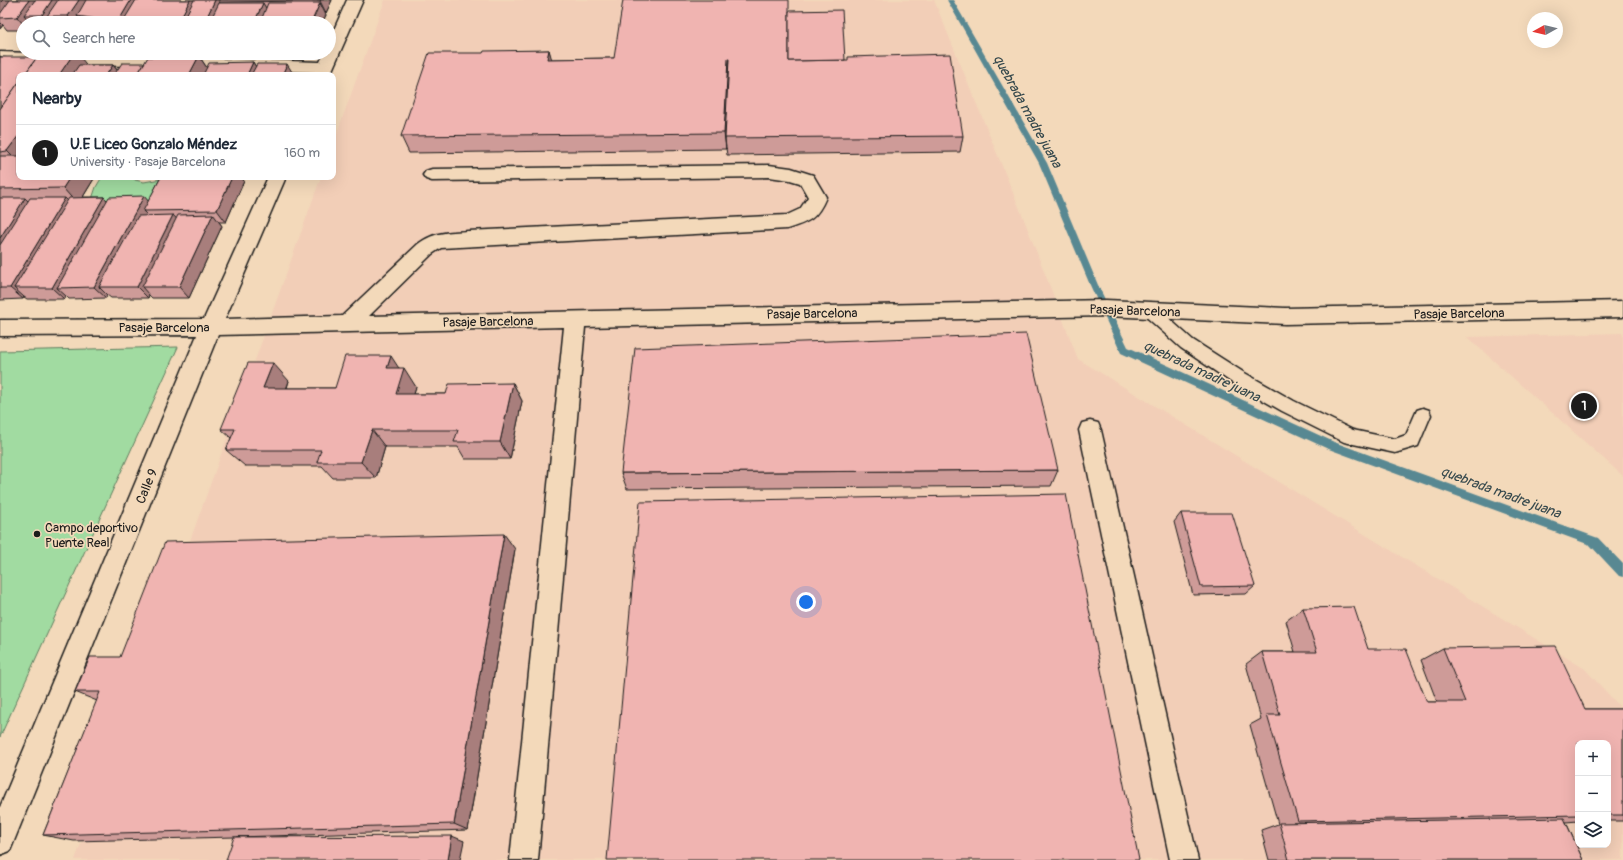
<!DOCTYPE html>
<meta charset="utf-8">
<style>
body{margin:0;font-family:Pangolin,sans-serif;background:#f6f6f7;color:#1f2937}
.controls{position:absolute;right:12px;bottom:12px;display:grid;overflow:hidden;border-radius:8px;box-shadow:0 4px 16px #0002}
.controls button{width:36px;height:36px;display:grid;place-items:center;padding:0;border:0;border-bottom:1px solid #e0e1e3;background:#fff;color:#1f2937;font:20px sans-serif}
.compass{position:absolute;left:1527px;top:12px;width:36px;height:36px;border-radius:50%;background:#fff;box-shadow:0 4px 16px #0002;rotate:262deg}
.you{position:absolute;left:806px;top:602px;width:14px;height:14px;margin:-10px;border:3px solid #fff;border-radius:50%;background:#1a73e8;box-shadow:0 0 0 6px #1a73e833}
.badge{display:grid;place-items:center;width:26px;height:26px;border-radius:50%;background:#1c1c1c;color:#fff;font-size:13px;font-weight:700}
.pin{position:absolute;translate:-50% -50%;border:2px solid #fff;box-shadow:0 1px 4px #0006}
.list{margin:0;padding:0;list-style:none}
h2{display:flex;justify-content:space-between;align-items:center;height:52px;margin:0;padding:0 16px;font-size:17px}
h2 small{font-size:13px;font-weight:400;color:#747a83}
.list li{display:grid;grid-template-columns:26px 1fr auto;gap:12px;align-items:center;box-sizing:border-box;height:56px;padding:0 16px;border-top:1px solid #e0e1e3}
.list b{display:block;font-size:15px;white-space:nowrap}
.list p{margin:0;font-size:13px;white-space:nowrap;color:#747a83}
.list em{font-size:13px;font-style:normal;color:#747a83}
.icon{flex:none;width:22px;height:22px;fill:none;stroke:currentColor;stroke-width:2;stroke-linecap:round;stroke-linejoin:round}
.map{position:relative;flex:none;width:1623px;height:860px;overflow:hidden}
.search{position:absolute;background:#fff;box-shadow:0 4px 16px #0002;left:16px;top:16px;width:320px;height:44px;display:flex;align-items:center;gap:10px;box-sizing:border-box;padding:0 14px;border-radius:22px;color:#747a83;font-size:15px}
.panel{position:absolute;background:#fff;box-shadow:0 4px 16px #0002;left:16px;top:72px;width:320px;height:108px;border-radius:8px}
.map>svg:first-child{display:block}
.built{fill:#f2ceb7;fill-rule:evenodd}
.green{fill:#a1dba1;stroke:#5e7c5e}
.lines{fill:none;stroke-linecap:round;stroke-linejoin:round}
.stream{fill:#598892;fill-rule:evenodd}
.lane-casing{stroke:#1c1c1c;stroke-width:3}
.street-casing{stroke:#1c1c1c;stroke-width:3}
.lane{fill:#f3d9ba;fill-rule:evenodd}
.street{fill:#f3d9ba;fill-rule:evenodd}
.wall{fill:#ce9b98;stroke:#1c1c1c}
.shaded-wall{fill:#a87e7c;stroke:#1c1c1c}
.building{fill:#f0b4b1;stroke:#1c1c1c}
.poi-dot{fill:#1c1c1c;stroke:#f3d9ba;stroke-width:1.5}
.labels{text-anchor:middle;stroke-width:3.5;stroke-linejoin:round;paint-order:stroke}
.street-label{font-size:13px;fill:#1c1c1c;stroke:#f3d9ba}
.poi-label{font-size:13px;fill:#1c1c1c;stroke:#f3d9ba;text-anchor:start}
.water-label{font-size:14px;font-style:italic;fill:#36494d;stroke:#f3d9ba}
</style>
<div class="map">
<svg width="1623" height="860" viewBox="0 0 1623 860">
<rect width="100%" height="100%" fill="#f3d9ba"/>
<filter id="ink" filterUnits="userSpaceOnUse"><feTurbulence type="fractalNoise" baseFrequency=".025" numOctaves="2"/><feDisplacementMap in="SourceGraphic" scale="8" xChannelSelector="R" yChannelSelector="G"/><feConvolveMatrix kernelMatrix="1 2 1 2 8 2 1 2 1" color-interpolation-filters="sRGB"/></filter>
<g filter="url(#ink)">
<g class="built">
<path d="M385,0H934L1023,217L1078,359L1585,669L1623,710V860H75L321,177H333V144ZM1578,743H1608V845H1578Z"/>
<path d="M1623,333V476L1467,337Z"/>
</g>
<g class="green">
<path d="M102,177H132L135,180L144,182L161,179L153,200L140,204L92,199L96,187Z"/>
<path d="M178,347L0,737V351Z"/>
</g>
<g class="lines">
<path class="stream" d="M947,0H953L1047,163L1098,285L1128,347L1334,442L1598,538L1623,564V577L1619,576L1590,545L1326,448L1121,353L1090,285L1039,163Z"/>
<g class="lane-casing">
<path id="lane" d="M1149,304L1155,306L1193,340L1243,372L1294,401L1353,430L1395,439L1406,435L1417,410L1423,408L1429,410L1431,415L1418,446L1395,453L1344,442L1282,411L1231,382L1181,348L1143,314L1141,310L1143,306Z"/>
</g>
<g class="street-casing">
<g id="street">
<path d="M347,0H363L330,75H314L315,72L0,62V52L320,62L324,53H329V41Z"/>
<path d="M769,165L791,168L813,175L826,197C817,219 809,222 787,229L441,248L432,254L369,316L1106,300L1285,308L1623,301V317L1285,324L1106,316L585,327L538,860H510L564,327L218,335L10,851L0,855V807L197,335L0,336V320L204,319L268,177H286L225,319L342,316L418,244C436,231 447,233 468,231L787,215L800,209L808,197L800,183L790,180L769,177L432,181L426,179L423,175L426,171L432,169Z"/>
<path d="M1090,421L1098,423L1101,430L1198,860H1170L1079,430L1082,423Z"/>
</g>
</g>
<use href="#lane" class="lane"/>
<use href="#street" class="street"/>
</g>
<g class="wall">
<path d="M0,0H332L326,13H325L326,15L322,23H82V22L81,23H23V30H7L3,25L0,29Z"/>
<path d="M789,11L845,60L963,136L960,152L727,155L726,148V149L409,153L401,136L483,53L549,50L551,59L614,58Z"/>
<path d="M0,56L2,57L86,65H113L117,70L144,63L199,56L207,68L253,62L255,66L294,75H19V177H95L83,197H104L107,200L148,202L161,177H241L244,181L226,222H219L222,226L189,298H152L149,295L148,298H111L107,295L106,298L69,299L66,296L64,299H27L24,297L23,299L0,300Z"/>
<path d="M400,368L416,387L414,394H446L513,383L522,401L510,459H465L458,447H385L376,478H333L322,466H245L226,450L231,438L221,429L289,381L287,388H335Z"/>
<path d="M1058,470L1051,486L627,489L621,473Z"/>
<path d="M1181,513L1255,586L1246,594L1193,595L1174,522Z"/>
<path d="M515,549L468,830L237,837L464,841L234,837L74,841L43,835L97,701L75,692L120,657Z"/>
<path d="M1303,608L1368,649L1427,702H1437L1421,660L1443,648L1585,709H1623V821H1608V743H1578V821L1566,822L1583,860H1269L1261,830L1278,824L1250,725L1261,719L1246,664L1262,652H1295L1286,621Z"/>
</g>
<g class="shaded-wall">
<path d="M3,0H21L0,18V3Z"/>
<path d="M29,0H47L24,15L31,23H23V24L17,17Z"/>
<path d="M52,0H69L47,16L53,23H49L42,15Z"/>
<path d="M79,0H96L77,16L82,22L81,23H74L68,16Z"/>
<path d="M131,0H147L133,23H118V22Z"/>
<path d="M190,0H204L192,23H178Z"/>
<path d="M215,0H228L219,2L223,10L217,23H204Z"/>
<path d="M321,0H332L326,13L320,1Z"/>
<path d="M263,3L270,15L266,23H254Z"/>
<path d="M320,3L326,15L322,23H311Z"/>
<path d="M0,22L3,25L0,29Z"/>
<path d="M549,50L554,67L547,59Z"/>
<path d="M74,53H77L89,68L85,75H59Z"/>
<path d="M199,56L211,74L210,75H189Z"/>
<path d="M728,59L730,76L725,138L726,149L724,133Z"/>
<path d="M253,62L260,74V75H247Z"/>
<path d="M287,64L294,75H282Z"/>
<path d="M113,65L121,75H106Z"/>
<path d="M19,135V163L7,151Z"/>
<path d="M70,177H95L78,205L63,188Z"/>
<path d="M232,177H241L244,181L226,222L217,210Z"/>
<path d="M144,196L154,208L143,211L149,217L99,287L107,295L106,298L94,287Z"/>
<path d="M104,197L115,209L57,288L66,296L64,299L52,288Z"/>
<path d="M25,198L37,210L0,269V238Z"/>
<path d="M65,198L76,209L14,288L24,297L23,299L10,288Z"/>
<path d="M213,214L222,226L189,298L179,287Z"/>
<path d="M173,215L183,226L142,287L149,295L148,298L137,287Z"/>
<path d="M391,356L402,373L404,368L416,387L409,412L396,394L387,368Z"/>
<path d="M273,363L289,381L280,406L263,388Z"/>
<path d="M513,383L522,401L510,459L500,442Z"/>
<path d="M372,430L385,447L376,478L361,462Z"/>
<path d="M504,534L515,549L468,830L454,824Z"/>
<path d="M452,836L464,841L460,860H448Z"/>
</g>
<g class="building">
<path d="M10,0H29L17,17L0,18V14Z"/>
<path d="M35,0H52L42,15H24Z"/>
<path d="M58,0H79L68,16H47Z"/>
<path d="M86,0H131L118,22L77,16Z"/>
<path d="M136,0H190L178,23H122Z"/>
<path d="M194,0H215L204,23H182Z"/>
<path d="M219,0H321L320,1L219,2Z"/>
<path d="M623,0H789V61L848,60V57L950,54L963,136L725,138L729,59H728L724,133L401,136L429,53H483L484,51L549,50L547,59L614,58Z"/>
<path d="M219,3H263L254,23H209Z"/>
<path d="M268,3H320L311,23H260Z"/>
<path d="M842,10L845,60L789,61V11Z"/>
<path d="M40,53H74L59,75H24Z"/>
<path d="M199,56L189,75H137L148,57Z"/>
<path d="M0,57H37L24,75H19V82L0,109Z"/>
<path d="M253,62L247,75H203L209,63Z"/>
<path d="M122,63H144L137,75H114Z"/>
<path d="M257,64H287L282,75H251Z"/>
<path d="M79,65H113L106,75H72Z"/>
<path d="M19,82V135L7,151L0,152V109Z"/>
<path d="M0,156H19V177H70L63,188L0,189Z"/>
<path d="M161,177H232L217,210L143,211Z"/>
<path d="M144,196L94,287L57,288L109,197Z"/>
<path d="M104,197L52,288H14L69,198Z"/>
<path d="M0,198H25L0,238Z"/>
<path d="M30,198H65L10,288H0V245Z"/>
<path d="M213,214L179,287H142L178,215Z"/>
<path d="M173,215L137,287H99L138,216Z"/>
<path d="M1026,334L1058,470L621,473L635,348Z"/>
<path d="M345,356H391L387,368H404L396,394H446L449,384L513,383L500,442H454L458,430H372L361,462H317L321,450H226L235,429H221L248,363H273L263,388H335Z"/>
<path d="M1066,494L1139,860H607L640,502Z"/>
<path d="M1181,513H1232L1255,586L1201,587Z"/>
<path d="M504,534L454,824L43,835L100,692H75L90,657H120L165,542Z"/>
<path d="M1354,607L1368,649H1406L1427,702H1465L1443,648L1555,646L1585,709H1623V815H1608V743H1578V815L1298,821L1267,715H1280L1262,652H1317L1303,608Z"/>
<path d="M1564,818L1583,860H1289L1279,823Z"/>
<path d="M452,836L448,860H226L234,837Z"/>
</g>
</g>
<circle class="poi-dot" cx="37" cy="534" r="4"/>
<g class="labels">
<g class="street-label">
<text transform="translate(1135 310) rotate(2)" y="5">Pasaje Barcelona</text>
<text transform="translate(812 313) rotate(-1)" y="5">Pasaje Barcelona</text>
<text transform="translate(1459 313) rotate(-1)" y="5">Pasaje Barcelona</text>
<text transform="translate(488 321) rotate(-1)" y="5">Pasaje Barcelona</text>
<text x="164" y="332">Pasaje Barcelona</text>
<text transform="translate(146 486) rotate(-68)" y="5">Calle 9</text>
</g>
<g class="poi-label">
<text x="45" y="532">Campo deportivo<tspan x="45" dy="15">Puente Real</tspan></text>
</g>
<g class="water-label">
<text transform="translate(1028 111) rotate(61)" y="5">quebrada madre juana</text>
<text transform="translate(1202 371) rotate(25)" y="5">quebrada madre juana</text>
<text transform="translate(1501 492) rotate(20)" y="5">quebrada madre juana</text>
</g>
</g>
</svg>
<div class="controls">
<button>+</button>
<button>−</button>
<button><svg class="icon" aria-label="layers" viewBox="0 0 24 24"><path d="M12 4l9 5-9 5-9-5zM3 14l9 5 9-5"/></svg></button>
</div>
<svg class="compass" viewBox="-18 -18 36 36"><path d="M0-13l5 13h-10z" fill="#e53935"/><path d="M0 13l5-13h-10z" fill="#747a83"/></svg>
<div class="you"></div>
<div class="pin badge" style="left:1584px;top:406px">1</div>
<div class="search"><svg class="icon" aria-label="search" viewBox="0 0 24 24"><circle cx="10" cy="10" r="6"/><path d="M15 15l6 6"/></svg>Search here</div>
<section class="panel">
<h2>Nearby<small></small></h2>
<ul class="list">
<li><span class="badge">1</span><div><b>U.E Liceo Gonzalo Méndez</b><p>University · Pasaje Barcelona</p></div><em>160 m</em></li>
</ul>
</section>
</div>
